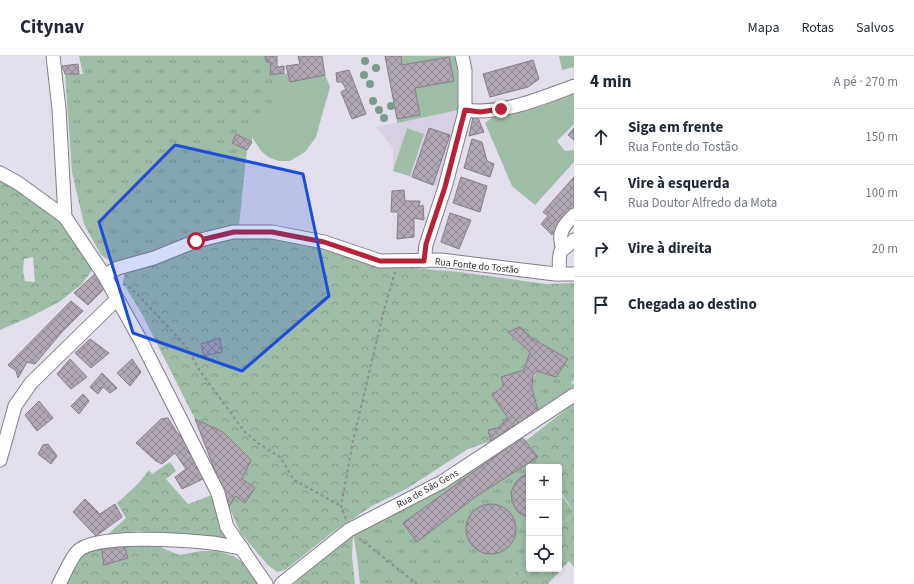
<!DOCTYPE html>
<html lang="pt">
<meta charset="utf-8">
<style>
body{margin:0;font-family:"Source Sans 3",sans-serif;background:#f6f6f7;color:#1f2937}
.controls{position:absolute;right:12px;bottom:12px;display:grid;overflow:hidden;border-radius:4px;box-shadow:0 2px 6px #0003}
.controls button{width:36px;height:36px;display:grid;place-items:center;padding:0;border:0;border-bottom:1px solid #e0e1e3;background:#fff;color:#1f2937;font:20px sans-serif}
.stop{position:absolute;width:12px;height:12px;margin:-9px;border:3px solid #b52239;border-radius:50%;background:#fff}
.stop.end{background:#b52239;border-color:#fff;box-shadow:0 1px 4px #0008}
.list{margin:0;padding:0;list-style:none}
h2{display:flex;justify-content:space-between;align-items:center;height:52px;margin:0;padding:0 16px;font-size:17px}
h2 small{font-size:13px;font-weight:400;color:#747a83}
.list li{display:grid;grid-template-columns:26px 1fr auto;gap:12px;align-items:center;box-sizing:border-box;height:56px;padding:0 16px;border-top:1px solid #e0e1e3}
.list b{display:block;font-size:15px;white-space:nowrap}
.list p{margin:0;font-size:13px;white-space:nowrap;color:#747a83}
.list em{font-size:13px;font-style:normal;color:#747a83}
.icon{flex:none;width:22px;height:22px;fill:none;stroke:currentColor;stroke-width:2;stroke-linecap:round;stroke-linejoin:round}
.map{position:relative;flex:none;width:574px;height:528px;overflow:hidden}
header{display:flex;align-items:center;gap:24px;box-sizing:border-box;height:56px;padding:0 20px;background:#fff;border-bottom:1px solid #e0e1e3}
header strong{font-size:19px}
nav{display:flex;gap:22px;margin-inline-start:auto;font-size:14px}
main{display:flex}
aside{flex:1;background:#fff}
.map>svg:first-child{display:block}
.built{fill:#d7d0e3}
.grass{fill:url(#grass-tufts)}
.forest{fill:url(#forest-crowns);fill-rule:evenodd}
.green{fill:#9fbca7}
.building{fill:url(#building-cross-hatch);stroke:#857c87}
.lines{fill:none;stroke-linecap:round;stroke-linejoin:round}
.minor-casing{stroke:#817d88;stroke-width:15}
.path{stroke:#8f8c95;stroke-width:2;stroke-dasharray:3 3;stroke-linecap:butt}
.minor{stroke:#fff;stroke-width:13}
.tree{fill:#7a9a8c}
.route{stroke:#b52239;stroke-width:5}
.marked{fill:#1d4ed8;fill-opacity:0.2;stroke:#1d4ed8;stroke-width:3;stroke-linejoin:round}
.labels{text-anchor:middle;stroke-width:3;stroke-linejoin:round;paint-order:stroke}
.street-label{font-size:10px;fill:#323035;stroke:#fff}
</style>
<header>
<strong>Citynav</strong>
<nav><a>Mapa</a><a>Rotas</a><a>Salvos</a></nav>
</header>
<main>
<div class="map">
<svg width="574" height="528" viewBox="0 0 574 528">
<defs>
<pattern id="grass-tufts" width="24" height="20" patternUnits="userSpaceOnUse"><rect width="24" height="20" fill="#9fbca7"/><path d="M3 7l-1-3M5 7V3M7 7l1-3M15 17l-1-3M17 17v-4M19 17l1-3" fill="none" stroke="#829989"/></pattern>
<pattern id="forest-crowns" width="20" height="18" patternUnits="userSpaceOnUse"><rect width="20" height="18" fill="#9fbca7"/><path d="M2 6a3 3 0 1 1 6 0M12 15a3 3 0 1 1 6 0" fill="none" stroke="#829989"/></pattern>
<pattern id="building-cross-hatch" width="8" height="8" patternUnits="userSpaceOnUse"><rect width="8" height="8" fill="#b0a7b2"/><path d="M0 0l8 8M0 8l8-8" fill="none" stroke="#908892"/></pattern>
</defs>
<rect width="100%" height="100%" fill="#e3deec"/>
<path class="built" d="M460,53L438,131L393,115V92L376,71Z"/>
<g class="grass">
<path d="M79,0H265L266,5L271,7L270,18L284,17L288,18L290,26L252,80V86L236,78L232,87L247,94L239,169L196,177L159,195L124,204L112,206L101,199L84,168L72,116L65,18H83Z"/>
<path d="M537,315L556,321L574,328V331L538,355C535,343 528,326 537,315Z"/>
<path d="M527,384L544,411H529V502L503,528H360L357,501L353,476L349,474Z"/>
<path d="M559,436L574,456L559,471Z"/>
</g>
<g class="forest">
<path d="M0,121L62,165L93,213L82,228L59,246L30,261L0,274ZM33,201L35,226L25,225L23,215L24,203Z"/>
<path d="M272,176L393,210L459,216L546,228L574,227V324L571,327L556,321L568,303L533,283L520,271L508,276L530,296L524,314L492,339L508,362L498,372L488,374L491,385L468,393L406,433L372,450L333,476L285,514L277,516L268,509L241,478L229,451L235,440L245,447L255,432L242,423L251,404L223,376L195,363L142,258L123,227L126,210L196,185Z"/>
<path d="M574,347V456L559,433V411H544L527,384Z"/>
<path d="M170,406L176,415L166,423L188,448L212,439L231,485L161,479L138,475L105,481L126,462L117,447L138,428L149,414L152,418Z"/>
<path d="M574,456V511L569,505L548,528H503L529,502V513H559V471Z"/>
<path d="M353,476L352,500L355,528H294Z"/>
<path d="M123,486L153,488L179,499L201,495H218L233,500L246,508L260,528H66L82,496L101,489L105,509L128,502Z"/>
</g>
<g class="green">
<path d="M401,0H455L457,11L458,54L397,67V63L420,59L415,32L454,25L449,1L402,9Z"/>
<path d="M559,0H574V11L562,14Z"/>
<path d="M325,19L330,31L324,52L316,81L305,96L290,105H279L270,102L262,96L251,80L284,26Z"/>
<path d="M574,34V68L557,85L565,95L574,94V106L535,149L512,130L485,67L497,58L542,50Z"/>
<path d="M407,72L424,78L410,120L393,115Z"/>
</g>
<g class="building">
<path d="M265,0H277V11L284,10V17L270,19L271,7L266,5Z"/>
<path d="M298,0H322L325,19L290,26L286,10L300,8Z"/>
<path d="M385,0H401L402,9L449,1L454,25L415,32L420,59L397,63Z"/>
<path d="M533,4L539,23L528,31L490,41L483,18Z"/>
<path d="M78,8L79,18H65L62,10Z"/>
<path d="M349,14L366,58L352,63L341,36L346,33L342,26H337L336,17Z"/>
<path d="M473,61H477L478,62L484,76L469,80Z"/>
<path d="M429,72L450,79L433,129L412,121Z"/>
<path d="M574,72V84L568,79Z"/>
<path d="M236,78L252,86L247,94L232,87Z"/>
<path d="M472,83L482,86L487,105L494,108L490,121L464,112Z"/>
<path d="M461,121L487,130L480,156L453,147Z"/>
<path d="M574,121V155L552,179L541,168L548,160L543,156Z"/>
<path d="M404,134L405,145H420L419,151L423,149L424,164L414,162V181L397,183L398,156H391L392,135Z"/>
<path d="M450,157L471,164L459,193L441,186Z"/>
<path d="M95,218L107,230L88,249L74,237Z"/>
<path d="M71,245L83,255L61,277L35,308L27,306L18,322L16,315L8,309Z"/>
<path d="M520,271L533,283L568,303L556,321L537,315L533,319L532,332L538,355L491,385L488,374L498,372L508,362L492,339L504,330L501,321L524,314L530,296L508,276Z"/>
<path d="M220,282L222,296L204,300L201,288Z"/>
<path d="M90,283L109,297L91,312L75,297Z"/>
<path d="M70,303L87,321L71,333L57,318Z"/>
<path d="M132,303L141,316L130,330L117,317Z"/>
<path d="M102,317L117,332L110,337L103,331L98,338L90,331Z"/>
<path d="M83,338L89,345L79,358L71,350Z"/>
<path d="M39,345L53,362L37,375L25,359Z"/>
<path d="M168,362L178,378L184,380L205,422L182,433L175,421L186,413L175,397L162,408L156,405L136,387L161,363Z"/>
<path d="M195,363L223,376L251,404L242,423L255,432L245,447L235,440L229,451Z"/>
<path d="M522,381L538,401L475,441L417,486L403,467Z"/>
<path d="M48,388L57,400L51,408L38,398L43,389Z"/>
<path d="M527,418H529V462L518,456L514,450L512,444L511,436L516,426L520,422Z"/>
<path d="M85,443L100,458L115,448L122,461L96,480L73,456Z"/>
<circle cx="491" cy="473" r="25"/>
<path d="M123,486L128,502L104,509L101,489Z"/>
</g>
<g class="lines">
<g class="minor-casing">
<g id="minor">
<path d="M53,0L59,53L65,161L104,219L141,285L218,437L227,471L266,528"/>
<path d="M465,54C502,59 539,43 574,30"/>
<path d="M0,117L18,127L65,161"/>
<path d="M563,193C557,177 563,170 574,159"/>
<path d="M424,205L426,189L445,131L465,56V14L462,0"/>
<path d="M559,218C560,212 558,200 561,195C563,192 571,188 574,184"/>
<path d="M104,219L118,212L154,202L196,185L233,176H272L324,186L380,205L441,204L555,218H574"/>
<path d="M0,404L15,350L31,327L117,243"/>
<path d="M59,528C64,519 71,502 77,496C93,477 186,484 212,487C222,488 232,491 242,492"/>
<path d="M281,528L349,474L442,426L574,339"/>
</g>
</g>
<g class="path">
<path d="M123,228L128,230L141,242L186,290L200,315L244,375L259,388L280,401L294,424L341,450"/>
<path d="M346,463L341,450L353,385L384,254L395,216"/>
<path d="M359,482L417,528"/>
</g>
<use href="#minor" class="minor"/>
</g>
<g class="tree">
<circle cx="365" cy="5" r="4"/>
<circle cx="376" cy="12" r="4"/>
<circle cx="364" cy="19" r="4"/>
<circle cx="370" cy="28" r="4"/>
<circle cx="373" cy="45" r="4"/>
<circle cx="391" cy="50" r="4"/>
<circle cx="379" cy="54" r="4"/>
<circle cx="384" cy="62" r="4"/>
</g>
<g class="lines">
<path class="route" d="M196,185L234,176H272L324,186L380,205H424L426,188L445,131L465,54L480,56L501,53"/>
</g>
<path class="marked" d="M175,89L303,118L329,240L242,315L133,277L99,166Z"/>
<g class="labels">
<g class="street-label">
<text transform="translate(477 209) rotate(6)" y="4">Rua Fonte do Tostão</text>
<text transform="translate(427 432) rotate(-29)" y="4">Rua de São Gens</text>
</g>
</g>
</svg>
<div class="controls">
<button>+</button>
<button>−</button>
<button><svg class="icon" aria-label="locate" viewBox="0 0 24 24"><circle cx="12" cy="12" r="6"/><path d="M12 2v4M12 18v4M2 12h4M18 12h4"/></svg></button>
</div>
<div class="stop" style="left:196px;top:185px"></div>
<div class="stop end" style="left:501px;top:53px"></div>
</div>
<aside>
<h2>4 min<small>A pé · 270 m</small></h2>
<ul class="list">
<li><svg class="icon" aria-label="ahead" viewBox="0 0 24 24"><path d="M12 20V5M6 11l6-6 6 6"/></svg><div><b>Siga em frente</b><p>Rua Fonte do Tostão</p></div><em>150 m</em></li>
<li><svg class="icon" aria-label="left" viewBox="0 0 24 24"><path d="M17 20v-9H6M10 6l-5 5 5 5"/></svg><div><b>Vire à esquerda</b><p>Rua Doutor Alfredo da Mota</p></div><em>100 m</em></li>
<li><svg class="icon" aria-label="right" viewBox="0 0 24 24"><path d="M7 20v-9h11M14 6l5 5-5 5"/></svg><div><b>Vire à direita</b></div><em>20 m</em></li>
<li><svg class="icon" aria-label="arrive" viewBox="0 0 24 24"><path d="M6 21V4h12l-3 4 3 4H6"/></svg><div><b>Chegada ao destino</b></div></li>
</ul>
</aside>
</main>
